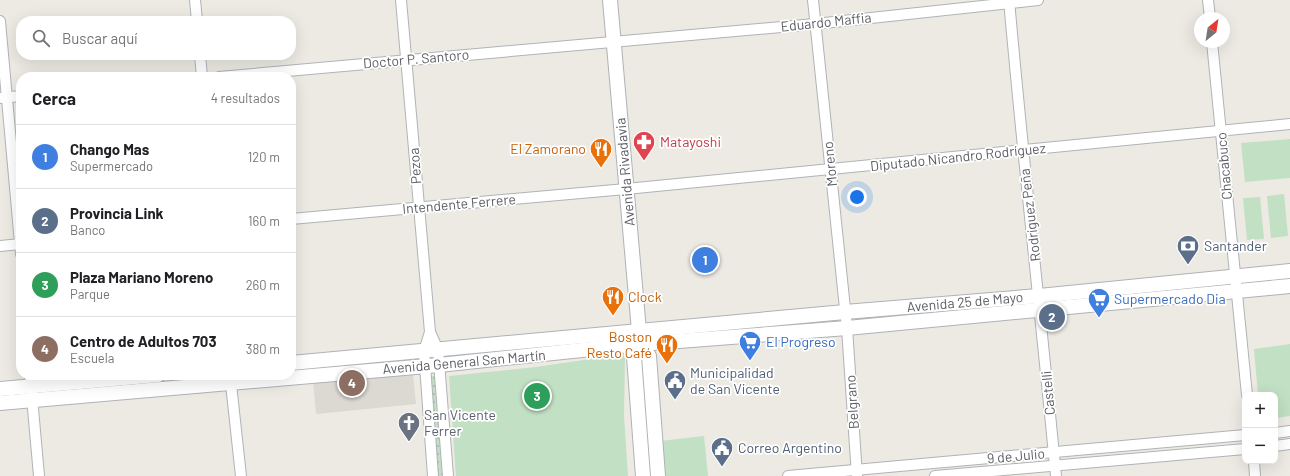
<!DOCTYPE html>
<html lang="es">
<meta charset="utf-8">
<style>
body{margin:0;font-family:Barlow,sans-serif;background:#f6f6f6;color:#202124}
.controls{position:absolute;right:12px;bottom:12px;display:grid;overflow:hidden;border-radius:8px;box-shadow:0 4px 16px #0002}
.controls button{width:36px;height:36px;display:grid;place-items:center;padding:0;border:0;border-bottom:1px solid #e0e0e0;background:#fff;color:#202124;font:20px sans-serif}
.compass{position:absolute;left:1194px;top:12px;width:36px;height:36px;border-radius:50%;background:#fff;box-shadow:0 4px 16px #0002;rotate:30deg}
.you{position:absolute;left:857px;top:197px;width:14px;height:14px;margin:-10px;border:3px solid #fff;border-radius:50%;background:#1a73e8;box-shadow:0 0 0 6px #1a73e833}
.badge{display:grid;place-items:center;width:26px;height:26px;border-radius:50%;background:#2563eb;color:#fff;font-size:13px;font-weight:700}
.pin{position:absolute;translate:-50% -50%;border:2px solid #fff;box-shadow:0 1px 4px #0006}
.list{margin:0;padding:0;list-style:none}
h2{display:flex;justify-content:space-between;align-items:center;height:52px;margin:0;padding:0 16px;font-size:17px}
h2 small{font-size:13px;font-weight:400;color:#757577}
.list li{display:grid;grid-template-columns:26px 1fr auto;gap:12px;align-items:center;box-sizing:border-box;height:64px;padding:0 16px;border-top:1px solid #e0e0e0}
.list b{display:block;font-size:15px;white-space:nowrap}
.list p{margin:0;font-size:13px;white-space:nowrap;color:#757577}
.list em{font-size:13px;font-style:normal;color:#757577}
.icon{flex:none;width:22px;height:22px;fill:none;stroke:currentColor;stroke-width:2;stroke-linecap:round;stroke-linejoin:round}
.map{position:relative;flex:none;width:1290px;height:476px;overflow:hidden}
.search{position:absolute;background:#fff;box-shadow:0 4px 16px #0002;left:16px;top:16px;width:280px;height:44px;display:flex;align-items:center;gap:10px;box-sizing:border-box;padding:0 14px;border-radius:16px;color:#757577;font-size:15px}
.panel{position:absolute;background:#fff;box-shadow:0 4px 16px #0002;left:16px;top:72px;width:280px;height:308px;border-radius:16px}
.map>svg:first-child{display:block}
.education{fill:#dbd9d1}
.grass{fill:url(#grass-dots)}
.park{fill:#c2e0c3}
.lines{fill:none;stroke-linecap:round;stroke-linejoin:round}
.minor-casing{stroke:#b0b3b7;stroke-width:12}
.secondary-casing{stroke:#afb2b6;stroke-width:16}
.minor{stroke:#fff;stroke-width:10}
.secondary{stroke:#fff;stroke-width:14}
.labels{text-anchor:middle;stroke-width:3.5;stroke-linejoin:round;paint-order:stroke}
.street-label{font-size:14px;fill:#5b5e62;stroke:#fff}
.health-label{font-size:14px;fill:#be3a42;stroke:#fff;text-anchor:start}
.food-label{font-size:14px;fill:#c56008;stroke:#fff;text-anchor:end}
.service-label{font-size:14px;fill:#4e5e75;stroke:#fff;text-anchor:start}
.shop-label{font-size:14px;fill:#366cbe;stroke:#fff;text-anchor:start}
.worship-label{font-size:14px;fill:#5b616d;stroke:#fff;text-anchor:start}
</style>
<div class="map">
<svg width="1290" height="476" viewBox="0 0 1290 476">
<defs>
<pattern id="grass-dots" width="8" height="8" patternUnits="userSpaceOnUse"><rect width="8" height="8" fill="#c2e0c3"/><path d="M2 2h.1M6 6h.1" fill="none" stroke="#a1b9a2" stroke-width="1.8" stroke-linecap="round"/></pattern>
</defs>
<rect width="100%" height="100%" fill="#eceae3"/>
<path class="education" d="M406,369L413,375L416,404L316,414L313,381Z"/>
<g class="grass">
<path d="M1019,304L1020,308L855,322V318Z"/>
<path d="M429,376H437L445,476H436Z"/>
</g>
<g class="park">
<path d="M1290,139V178L1245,182L1241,143Z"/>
<path d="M1284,194L1288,236L1271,238L1267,196Z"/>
<path d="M1260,197L1264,239L1247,240L1243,198Z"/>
<path d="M1290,344V416L1275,418V395H1258L1254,349Z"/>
<path d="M625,354L624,416L628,476H456L449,376L536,367Z"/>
<path d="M704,436L708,476H664L660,441Z"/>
</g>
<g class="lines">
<g class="minor-casing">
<g id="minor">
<path d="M195,0L197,21"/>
<path d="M401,0L430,332L438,350L448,476"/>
<path d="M813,0L847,328L857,476"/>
<path d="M1009,0C1023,159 1041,317 1056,476"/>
<path d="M1208,0L1210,18"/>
<path d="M0,21L21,254"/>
<path d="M1212,42L1247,395"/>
<path d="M200,55L202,77"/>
<path d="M219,77L815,24L1038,0"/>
<path d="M0,98L21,96"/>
<path d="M291,219L626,189L1290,124"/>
<path d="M0,246L21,244"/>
<path d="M430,332L424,351L433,476"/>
<path d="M30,375L39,476"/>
<path d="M230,375L241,476"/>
<path d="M1275,433L1290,431"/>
<path d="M1275,446L1290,444"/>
<path d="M1254,461L1255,476"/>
<path d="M788,476L1245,435"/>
<path d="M935,476L1245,449"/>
</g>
</g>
<g class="secondary-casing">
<g id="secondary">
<path d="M610,0L639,331L640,344L649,356L658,476"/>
<path d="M640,344L634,357L643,476"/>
<path d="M291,363L845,312L1039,296L1290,271"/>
<path d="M0,389L158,375"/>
<path d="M0,403L439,365L640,344L847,328L1290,286"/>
</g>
</g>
<use href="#minor" class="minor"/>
<use href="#secondary" class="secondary"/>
</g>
<defs>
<g id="pharmacy-pin" transform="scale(1.15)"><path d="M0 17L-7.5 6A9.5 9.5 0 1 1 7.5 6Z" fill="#e0444e" stroke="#fff"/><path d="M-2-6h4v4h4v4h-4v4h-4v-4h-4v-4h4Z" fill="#fff"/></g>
<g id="restaurant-pin" transform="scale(1.15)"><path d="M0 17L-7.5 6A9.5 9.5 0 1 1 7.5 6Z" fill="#e8710a" stroke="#fff"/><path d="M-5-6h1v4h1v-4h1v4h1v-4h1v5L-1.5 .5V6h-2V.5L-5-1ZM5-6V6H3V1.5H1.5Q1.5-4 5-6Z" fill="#fff"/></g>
<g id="bank-pin" transform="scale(1.15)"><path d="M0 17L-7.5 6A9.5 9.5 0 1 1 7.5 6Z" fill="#5c6f8a" stroke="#fff"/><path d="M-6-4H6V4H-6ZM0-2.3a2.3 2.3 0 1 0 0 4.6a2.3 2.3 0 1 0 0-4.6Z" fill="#fff"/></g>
<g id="supermarket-pin" transform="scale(1.15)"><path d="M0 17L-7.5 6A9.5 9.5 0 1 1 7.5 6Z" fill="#3f7fe0" stroke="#fff"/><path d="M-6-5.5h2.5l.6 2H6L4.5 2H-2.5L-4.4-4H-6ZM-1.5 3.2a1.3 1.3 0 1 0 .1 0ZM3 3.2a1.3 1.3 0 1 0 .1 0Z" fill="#fff"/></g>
<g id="civic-pin" transform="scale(1.15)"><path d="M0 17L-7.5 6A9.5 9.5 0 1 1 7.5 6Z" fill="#5c6f8a" stroke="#fff"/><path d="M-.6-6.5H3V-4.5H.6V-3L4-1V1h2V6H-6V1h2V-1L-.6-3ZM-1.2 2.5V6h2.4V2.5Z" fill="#fff"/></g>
<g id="church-pin" transform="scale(1.15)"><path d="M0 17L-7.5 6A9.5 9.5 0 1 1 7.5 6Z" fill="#6b7280" stroke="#fff"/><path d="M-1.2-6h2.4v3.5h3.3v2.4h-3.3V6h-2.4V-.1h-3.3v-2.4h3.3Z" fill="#fff"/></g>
</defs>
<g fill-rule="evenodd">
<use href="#pharmacy-pin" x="644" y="142"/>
<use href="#restaurant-pin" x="601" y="149"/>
<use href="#bank-pin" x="1188" y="246"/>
<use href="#restaurant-pin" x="613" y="297"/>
<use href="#supermarket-pin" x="1099" y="299"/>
<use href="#supermarket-pin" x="750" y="342"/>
<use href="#restaurant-pin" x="667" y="345"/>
<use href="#civic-pin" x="675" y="381"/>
<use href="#church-pin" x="409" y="423"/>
<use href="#civic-pin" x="722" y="448"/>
</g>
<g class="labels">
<g class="street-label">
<text transform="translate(826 22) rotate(-6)" y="5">Eduardo Maffia</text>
<text transform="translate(416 59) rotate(-5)" y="5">Doctor P. Santoro</text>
<text transform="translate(958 157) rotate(-6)" y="5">Diputado Nicandro Rodríguez</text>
<text transform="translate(830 164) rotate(-96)" y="5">Moreno</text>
<text transform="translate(415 166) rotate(-94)" y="5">Pezoa</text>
<text transform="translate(1224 166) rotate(-95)" y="5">Chacabuco</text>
<text transform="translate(625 172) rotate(-95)" y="5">Avenida Rivadavia</text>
<text transform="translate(459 204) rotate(-5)" y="5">Intendente Ferrere</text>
<text transform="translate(1030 215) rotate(-97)" y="5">Rodríguez Peña</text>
<text transform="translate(965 302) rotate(-5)" y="5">Avenida 25 de Mayo</text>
<text transform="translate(464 362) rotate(-5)" y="5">Avenida General San Martín</text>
<text transform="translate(1048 393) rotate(-95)" y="5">Castelli</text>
<text transform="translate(852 402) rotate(-94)" y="5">Belgrano</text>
<text transform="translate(1016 456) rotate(-5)" y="5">9 de Julio</text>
</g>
<g class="health-label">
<text x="660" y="147">Matayoshi</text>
</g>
<g class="food-label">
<text x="586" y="154">El Zamorano</text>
<text x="628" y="302" text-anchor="start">Clock</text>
<text x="652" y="342">Boston<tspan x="652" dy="16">Resto Café</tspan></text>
</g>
<g class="service-label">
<text x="1204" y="251">Santander</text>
<text x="690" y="378">Municipalidad<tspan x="690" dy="16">de San Vicente</tspan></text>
<text x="738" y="453">Correo Argentino</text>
</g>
<g class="shop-label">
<text x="1114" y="304">Supermercado Dia</text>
<text x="766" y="347">El Progreso</text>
</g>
<g class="worship-label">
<text x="424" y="420">San Vicente<tspan x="424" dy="16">Ferrer</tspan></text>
</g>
</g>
</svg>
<div class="controls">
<button>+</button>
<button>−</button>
</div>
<svg class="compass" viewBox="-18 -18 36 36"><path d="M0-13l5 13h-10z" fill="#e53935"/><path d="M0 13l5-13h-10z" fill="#757577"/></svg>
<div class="you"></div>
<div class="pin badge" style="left:705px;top:260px;background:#3f7fe0">1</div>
<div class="pin badge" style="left:1052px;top:317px;background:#5c6f8a">2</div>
<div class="pin badge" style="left:537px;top:396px;background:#2e9e5b">3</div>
<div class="pin badge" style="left:352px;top:383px;background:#8d6e63">4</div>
<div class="search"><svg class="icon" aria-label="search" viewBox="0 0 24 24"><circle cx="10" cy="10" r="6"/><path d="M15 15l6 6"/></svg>Buscar aquí</div>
<section class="panel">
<h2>Cerca<small>4 resultados</small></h2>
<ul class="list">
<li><span class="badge" style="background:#3f7fe0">1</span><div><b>Chango Mas</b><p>Supermercado</p></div><em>120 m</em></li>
<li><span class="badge" style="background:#5c6f8a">2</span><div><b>Provincia Link</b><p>Banco</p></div><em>160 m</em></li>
<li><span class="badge" style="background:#2e9e5b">3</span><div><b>Plaza Mariano Moreno</b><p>Parque</p></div><em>260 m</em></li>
<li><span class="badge" style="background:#8d6e63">4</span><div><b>Centro de Adultos 703</b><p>Escuela</p></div><em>380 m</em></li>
</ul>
</section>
</div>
